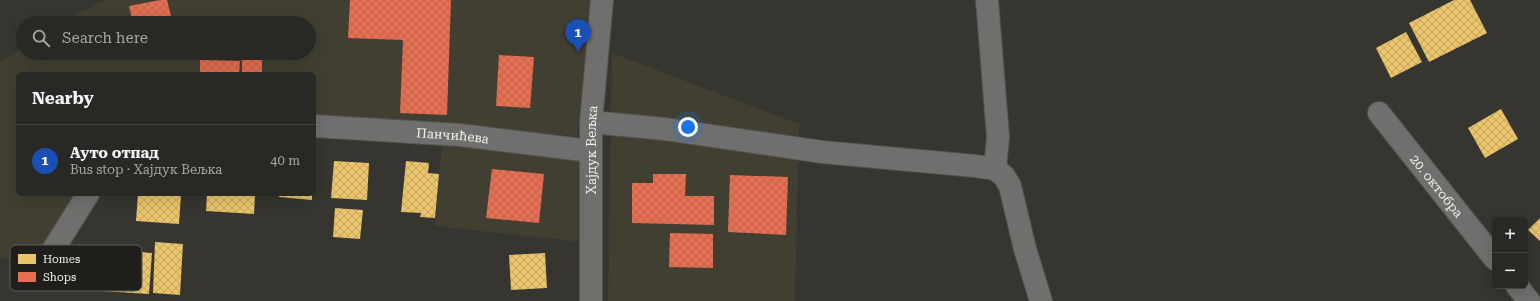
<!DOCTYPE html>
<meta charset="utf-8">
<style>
body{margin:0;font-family:"Roboto Serif",serif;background:#343431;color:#f1f3f6}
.controls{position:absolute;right:12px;bottom:12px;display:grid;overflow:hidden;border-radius:6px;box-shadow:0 4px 16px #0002}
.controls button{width:36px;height:36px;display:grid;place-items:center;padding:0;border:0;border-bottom:1px solid #444441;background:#282824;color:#f1f3f6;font:20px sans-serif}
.you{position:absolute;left:688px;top:127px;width:14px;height:14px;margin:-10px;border:3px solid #fff;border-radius:50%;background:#1a73e8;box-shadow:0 0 0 6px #1a73e833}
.badge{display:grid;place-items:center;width:26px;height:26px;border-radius:50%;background:#afaea9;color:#fff;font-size:13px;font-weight:700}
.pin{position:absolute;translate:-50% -33px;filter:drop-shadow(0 1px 2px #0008)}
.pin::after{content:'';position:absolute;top:21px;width:14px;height:12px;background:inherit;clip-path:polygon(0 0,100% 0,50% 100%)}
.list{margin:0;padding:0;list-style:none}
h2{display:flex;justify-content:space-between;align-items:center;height:52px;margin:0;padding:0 16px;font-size:17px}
h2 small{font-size:13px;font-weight:400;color:#a5a6a6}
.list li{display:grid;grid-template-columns:26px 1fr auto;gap:12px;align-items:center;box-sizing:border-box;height:72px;padding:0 16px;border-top:1px solid #444441}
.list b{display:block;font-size:15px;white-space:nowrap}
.list p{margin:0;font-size:13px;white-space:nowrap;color:#a5a6a6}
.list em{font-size:13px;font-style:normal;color:#a5a6a6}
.icon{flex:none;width:22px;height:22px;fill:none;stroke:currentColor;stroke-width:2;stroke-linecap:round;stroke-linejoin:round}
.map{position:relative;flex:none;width:1540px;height:301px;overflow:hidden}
.search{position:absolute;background:#282824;box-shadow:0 4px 16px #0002;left:16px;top:16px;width:300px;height:44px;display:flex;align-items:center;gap:10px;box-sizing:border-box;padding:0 14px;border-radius:22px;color:#a5a6a6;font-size:15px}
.panel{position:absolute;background:#282824;box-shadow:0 4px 16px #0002;left:16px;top:72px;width:300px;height:124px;border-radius:6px}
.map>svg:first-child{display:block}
.built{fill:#413f32}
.homes{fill:url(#homes-cross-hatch)}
.shops{fill:url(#shops-cross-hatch)}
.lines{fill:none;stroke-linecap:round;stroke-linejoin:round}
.minor-casing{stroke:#53524f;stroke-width:24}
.minor{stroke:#706f6d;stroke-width:22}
.labels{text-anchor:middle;stroke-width:4;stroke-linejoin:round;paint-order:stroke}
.street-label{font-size:13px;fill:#f0efea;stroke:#1f1e1a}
.key{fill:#1f1e1a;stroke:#5e5d58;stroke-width:1}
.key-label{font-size:11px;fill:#f0efea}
</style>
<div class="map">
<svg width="1540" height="301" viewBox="0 0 1540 301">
<defs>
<pattern id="homes-cross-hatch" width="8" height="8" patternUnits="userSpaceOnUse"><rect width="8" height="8" fill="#e9c46a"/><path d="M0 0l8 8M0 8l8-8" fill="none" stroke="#c1a561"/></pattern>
<pattern id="shops-cross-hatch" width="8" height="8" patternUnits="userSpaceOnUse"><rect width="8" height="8" fill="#e76f51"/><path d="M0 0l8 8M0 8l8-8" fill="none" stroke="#b7634e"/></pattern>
</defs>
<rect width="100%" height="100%" fill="#363530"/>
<g class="built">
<path d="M105,0H591L577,136L314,115V74H18V194H81L36,268L0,257V63L23,47V53H309V23H59Z"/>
<path d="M612,53L799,124L795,301H608Z"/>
<path d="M442,139L583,159L582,242L435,226Z"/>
</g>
<g class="homes">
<path d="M1454,0H1470L1487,33L1429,62L1409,23Z"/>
<path d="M1406,32L1422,62L1391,78L1376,48Z"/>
<path d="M1501,109L1518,139L1485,158L1468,128Z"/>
<path d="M334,161L369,163L367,200L331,198Z"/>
<path d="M406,161L429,163L428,173L439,174L435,218L420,217L421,213L401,212Z"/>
<path d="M138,194H181L179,224L136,221Z"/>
<path d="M207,194H255L254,214L206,211Z"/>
<path d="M280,194H312V200L279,197Z"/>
<path d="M335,208L363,210L360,239L333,237Z"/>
<path d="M1540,218V241L1528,230Z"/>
<path d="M155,242L183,244L180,295L153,293Z"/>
<path d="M106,249L152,253L149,294L103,291Z"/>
<path d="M545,253L547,288L511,290L509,255Z"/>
</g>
<g class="shops">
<path d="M160,0H167L172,20L156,23H133L129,6Z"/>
<path d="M350,0H451L447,115L400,113L403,40L348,38Z"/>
<rect x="242" y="53" width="20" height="21"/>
<path d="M499,55L534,57L530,108L496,106Z"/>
<path d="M200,60L240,61L239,74H200Z"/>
<path d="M492,169L544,174L539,223L486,218Z"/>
<path d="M653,174H686L685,196H714V225L632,223V183H653Z"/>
<path d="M730,175L788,177L786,235L728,232Z"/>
<path d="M670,233L713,234V268L669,267Z"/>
</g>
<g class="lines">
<g class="minor-casing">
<g id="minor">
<path d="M987,0L998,137L995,169"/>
<path id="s1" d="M1379,113L1495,259"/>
<path d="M591,122L665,129L822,152L975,166L995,169L1004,176L1010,186L1025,249L1041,301"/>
<path id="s2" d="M314,126L460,135L591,151"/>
<path d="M51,253L88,194"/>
<path d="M1517,286L1529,301"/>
<path id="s3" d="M591,301V122L602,0"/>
</g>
</g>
<use href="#minor" class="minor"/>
</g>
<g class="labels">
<g class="street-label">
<text dy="5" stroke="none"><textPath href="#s2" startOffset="139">Панчићева</textPath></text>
<text dy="5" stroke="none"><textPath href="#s3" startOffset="151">Хајдук Вељка</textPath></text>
<text dy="5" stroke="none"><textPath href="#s1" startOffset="93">20. октобра</textPath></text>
</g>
</g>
<rect x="10" y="245" width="132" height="46" rx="6" class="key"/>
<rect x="18" y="254" width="18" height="10" fill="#e9c46a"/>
<rect x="18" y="272" width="18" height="10" fill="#e76f51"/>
<g class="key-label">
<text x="43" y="263">Homes</text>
<text x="43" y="281">Shops</text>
</g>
</svg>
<div class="controls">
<button>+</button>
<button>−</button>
</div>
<div class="you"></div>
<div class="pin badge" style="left:578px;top:52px;background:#1a4fb4">1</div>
<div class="search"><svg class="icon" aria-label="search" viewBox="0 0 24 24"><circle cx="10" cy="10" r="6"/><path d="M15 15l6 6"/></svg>Search here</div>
<section class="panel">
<h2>Nearby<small></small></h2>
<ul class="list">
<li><span class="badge" style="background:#1a4fb4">1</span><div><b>Ауто отпад</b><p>Bus stop · Хајдук Вељка</p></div><em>40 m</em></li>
</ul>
</section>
</div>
